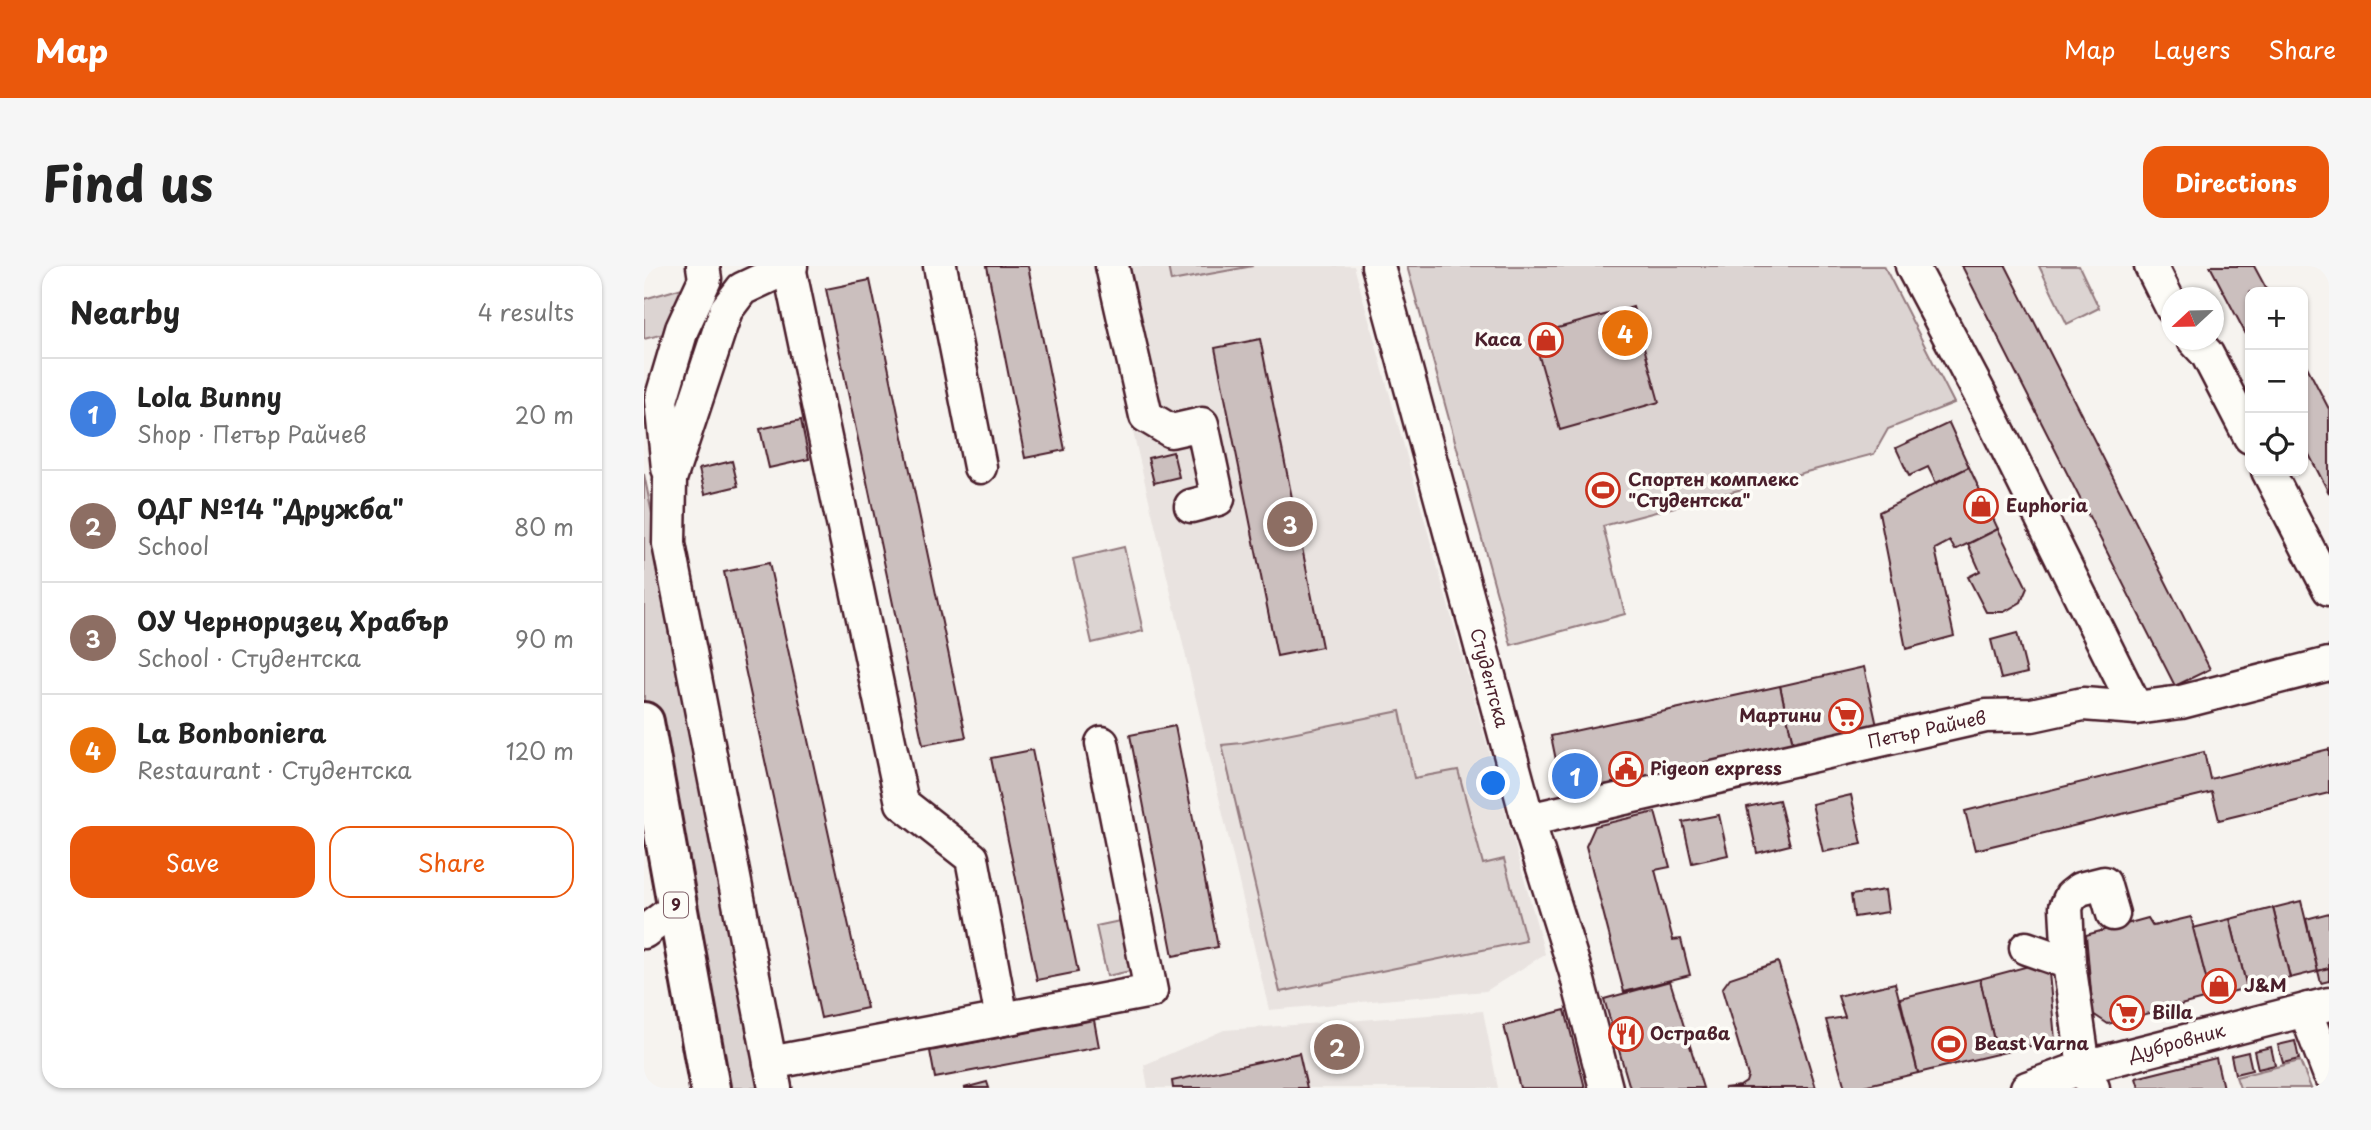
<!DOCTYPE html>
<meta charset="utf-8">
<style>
body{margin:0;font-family:"Playpen Sans",sans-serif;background:#f6f6f6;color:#222}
.controls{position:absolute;right:21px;top:21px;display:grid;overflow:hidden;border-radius:14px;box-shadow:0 2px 5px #0004}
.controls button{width:63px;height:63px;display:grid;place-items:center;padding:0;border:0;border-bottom:2px solid #e0e0e0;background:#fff;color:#222;font:35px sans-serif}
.compass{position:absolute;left:1517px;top:21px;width:63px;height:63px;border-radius:50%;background:#fff;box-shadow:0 2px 5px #0004;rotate:248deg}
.you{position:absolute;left:850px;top:518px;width:24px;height:24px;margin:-18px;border:5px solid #fff;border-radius:50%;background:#1a73e8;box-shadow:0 0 0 10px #1a73e833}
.badge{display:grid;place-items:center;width:46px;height:46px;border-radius:50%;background:#ea580c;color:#fff;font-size:23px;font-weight:700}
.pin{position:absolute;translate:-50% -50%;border:4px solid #fff;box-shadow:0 2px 7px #0006}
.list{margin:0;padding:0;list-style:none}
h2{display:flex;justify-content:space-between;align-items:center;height:91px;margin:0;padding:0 28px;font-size:30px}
h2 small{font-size:23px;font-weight:400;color:#767676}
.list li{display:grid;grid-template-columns:46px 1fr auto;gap:21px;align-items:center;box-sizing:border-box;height:112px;padding:0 28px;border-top:2px solid #e0e0e0}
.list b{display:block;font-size:26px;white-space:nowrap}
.list p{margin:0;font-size:23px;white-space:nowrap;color:#767676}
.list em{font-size:23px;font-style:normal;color:#767676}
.actions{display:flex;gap:14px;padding:21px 28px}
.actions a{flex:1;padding:16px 0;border:2px solid #ea580c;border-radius:21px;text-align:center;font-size:24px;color:#ea580c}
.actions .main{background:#ea580c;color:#fff}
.icon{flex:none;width:38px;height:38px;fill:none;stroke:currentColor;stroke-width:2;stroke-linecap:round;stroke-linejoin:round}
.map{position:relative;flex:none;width:1685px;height:822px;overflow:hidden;border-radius:21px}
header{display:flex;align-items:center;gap:42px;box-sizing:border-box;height:98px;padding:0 35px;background:#ea580c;color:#fff}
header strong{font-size:33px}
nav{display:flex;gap:38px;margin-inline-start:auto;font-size:24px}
.intro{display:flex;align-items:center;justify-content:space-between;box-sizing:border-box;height:168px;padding:0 42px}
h1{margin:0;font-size:49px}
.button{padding:18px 32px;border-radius:21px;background:#ea580c;color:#fff;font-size:24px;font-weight:700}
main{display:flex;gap:42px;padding:0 42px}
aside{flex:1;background:#fff;border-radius:21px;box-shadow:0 2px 5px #0004}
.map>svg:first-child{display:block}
.built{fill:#e9e3e0}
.green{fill:#dcd4d2;stroke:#937a7e;stroke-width:2}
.building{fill:#cbbfbe;stroke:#4a1f2b;stroke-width:2}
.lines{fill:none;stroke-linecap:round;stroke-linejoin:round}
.minor-casing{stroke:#4a1f2b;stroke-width:37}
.major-casing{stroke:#4a1f2b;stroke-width:44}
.minor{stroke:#fdfcf7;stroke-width:32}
.major{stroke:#fdfcf7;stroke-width:38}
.labels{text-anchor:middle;stroke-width:7;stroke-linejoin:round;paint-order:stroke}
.shield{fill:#fdfcf7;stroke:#806168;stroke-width:2}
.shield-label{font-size:16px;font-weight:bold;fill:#4a1f2b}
.poi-label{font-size:18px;font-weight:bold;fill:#4a1f2b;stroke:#fdfcf7;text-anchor:start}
.street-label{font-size:18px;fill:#4a1f2b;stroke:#fdfcf7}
</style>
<header>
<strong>Map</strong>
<nav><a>Map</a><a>Layers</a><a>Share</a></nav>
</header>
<div class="intro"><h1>Find us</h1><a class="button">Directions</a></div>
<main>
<aside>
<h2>Nearby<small>4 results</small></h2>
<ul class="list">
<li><span class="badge" style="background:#3f7fe0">1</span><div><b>Lola Bunny</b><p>Shop · Петър Райчев</p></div><em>20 m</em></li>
<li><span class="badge" style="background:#8d6e63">2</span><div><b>ОДГ №14 &quot;Дружба&quot;</b><p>School</p></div><em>80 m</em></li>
<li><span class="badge" style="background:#8d6e63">3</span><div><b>ОУ Черноризец Храбър</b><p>School · Студентска</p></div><em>90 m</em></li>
<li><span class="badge" style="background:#e8710a">4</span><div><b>La Bonboniera</b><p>Restaurant · Студентска</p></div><em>120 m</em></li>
</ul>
<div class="actions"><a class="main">Save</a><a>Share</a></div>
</aside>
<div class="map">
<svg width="1685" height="822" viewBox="0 0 1685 822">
<rect width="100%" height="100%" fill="#f6f3ef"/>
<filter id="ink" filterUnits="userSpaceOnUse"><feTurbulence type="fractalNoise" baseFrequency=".0143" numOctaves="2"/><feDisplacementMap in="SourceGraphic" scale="14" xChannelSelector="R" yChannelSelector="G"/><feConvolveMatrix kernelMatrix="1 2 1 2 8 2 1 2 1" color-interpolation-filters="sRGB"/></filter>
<g filter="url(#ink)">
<g class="built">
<path d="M450,0H710L901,688L842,725L625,744Z"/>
<path d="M839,745L854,822H504L500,799L580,764Z"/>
</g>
<g class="green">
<path d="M524,0H609L527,15Z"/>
<path d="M763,0H1240L1310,137L1244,163L1230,188L959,260L981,348L867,379Z"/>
<path d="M1395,0H1435L1455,42L1423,58Z"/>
<path d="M49,19L20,68L0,73V33Z"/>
<path d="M0,208L11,263L131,822H67L0,456Z"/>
<path d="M480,281L499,365L448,377L429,293Z"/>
<path d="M756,445L770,512L814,504L839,598L860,593L882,675L636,726L578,479L598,477Z"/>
<path d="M476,655L486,705L463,710L452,660Z"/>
<path d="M1656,795L1667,822H1596L1592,811Z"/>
</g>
<g class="building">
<path d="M343,0H384L421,184L381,192Z"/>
<path d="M1318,0H1362L1566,403L1531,420Z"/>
<path d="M1566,0H1610L1624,26H1606V76Z"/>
<path d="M226,14L322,471L279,479L182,23Z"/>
<path d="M989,41L1015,136L916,164L889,69Z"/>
<path d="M616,73L678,381L633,390L571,82Z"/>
<path d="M1659,93L1685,143V227L1659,177Z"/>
<path d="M157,154L165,193L125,202L116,163Z"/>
<path d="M1305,157L1325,201L1292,217L1284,201L1265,210L1252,182Z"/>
<path d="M529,186L535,211L510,217L504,192Z"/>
<path d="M88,195L94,220L61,228L55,203Z"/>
<path d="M1325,201L1354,263L1311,284L1306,275L1291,283L1310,370L1262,383L1235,246Z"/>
<path d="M1354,263L1383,322L1377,336L1360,346H1342L1324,311L1336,305L1324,278Z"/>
<path d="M125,297L223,742L177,752L80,306Z"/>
<path d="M1373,367L1383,407L1357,413L1347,374Z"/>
<path d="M1220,401L1233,460L1149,478L1136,420Z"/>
<path d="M1136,420L1149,478L919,528L907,470Z"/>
<path d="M531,460L574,681L529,690L486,469Z"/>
<path d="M1685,483V527L1575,554L1568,526L1331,584L1321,545L1560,486L1566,513Z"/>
<path d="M388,484L434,706L393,714L347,492Z"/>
<path d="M1207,529L1218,578L1179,586L1168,538Z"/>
<path d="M1135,534L1146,579L1113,587L1103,541Z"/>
<path d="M1011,546L1026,601L1011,604L1029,674L1037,673L1046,709L980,726L942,580L951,560Z"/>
<path d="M1075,549L1084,589L1048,597L1039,556Z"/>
<path d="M1241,624L1244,646L1210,651L1207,629Z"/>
<path d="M1657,635L1674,705L1646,712L1629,642Z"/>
<path d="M1629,642L1646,712L1603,722L1586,653Z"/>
<path d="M1685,647V702L1674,705L1662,653Z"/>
<path d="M1547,651L1567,731L1464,758L1449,748L1442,669L1504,652L1509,660Z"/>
<path d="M1586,653L1603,722L1567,731L1549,662Z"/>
<path d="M1404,695L1411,774L1353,788L1336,713Z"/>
<path d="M1134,696L1172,822H1080L1096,820L1102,816L1104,810L1078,723L1086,712Z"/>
<path d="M1685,702V715L1677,717L1674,705Z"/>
<path d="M1336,713L1353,788L1274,807L1256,732Z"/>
<path d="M1026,715L1059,822H986L960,733Z"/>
<path d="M1251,717L1274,807L1211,822H1201L1182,754L1201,751L1194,730Z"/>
<path d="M921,744L941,822H876L860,760Z"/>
<path d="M450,754L455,781L291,812L286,785Z"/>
<path d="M1651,775L1655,793L1639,797L1634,779Z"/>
<path d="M1627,781L1631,799L1614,803L1610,785Z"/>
<path d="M1604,786L1608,804L1591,808L1587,790Z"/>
<path d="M655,787L663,822H529L528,815Z"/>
<path d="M1572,792L1579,822H1495L1492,812Z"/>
<path d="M343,816L345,822H320Z"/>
</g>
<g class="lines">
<g class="minor-casing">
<g id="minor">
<path d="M296,0L336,201"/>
<path d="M468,0L502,150L527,165L558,158L574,233L547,240"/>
<path d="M734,0L884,554L932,707L962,822"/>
<path d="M1268,0L1338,132L1492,442"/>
<path d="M1507,0L1528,42"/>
<path d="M145,1L258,537L328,592L358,753"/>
<path d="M1550,74L1563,88L1606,171"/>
<path d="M24,202L17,134L38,63L61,13L59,0"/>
<path d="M1624,205L1685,323"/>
<path d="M884,554L1342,450L1388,449L1439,438L1492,442L1537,436L1685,398"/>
<path d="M0,666L32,642"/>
<path d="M1382,682L1425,697"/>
<path d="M1664,743L1667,760L1685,807"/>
<path d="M126,797L507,725L458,477"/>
<path d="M131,822L25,278L26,213L82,44L98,23L147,0"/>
<path d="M1383,822L1440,801L1685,738"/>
<path d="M1449,822L1440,801L1425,697L1422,641L1427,630L1436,623L1460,617L1469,648"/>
</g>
</g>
<g class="major-casing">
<path id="major" d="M0,456L66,822"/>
</g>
<use href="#minor" class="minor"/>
<use href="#major" class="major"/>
</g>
</g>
<defs>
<g id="shop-ring" transform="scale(1.75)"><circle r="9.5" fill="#fdfcf7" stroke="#c8321e" stroke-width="1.5"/><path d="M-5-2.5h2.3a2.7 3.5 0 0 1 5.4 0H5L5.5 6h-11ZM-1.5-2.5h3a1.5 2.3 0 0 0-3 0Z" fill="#c8321e"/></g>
<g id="stadium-ring" transform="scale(1.75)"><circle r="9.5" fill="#fdfcf7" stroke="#c8321e" stroke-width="1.5"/><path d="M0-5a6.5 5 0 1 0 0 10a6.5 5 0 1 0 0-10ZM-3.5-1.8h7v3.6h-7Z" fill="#c8321e"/></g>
<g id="supermarket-ring" transform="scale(1.75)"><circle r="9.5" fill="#fdfcf7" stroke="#c8321e" stroke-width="1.5"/><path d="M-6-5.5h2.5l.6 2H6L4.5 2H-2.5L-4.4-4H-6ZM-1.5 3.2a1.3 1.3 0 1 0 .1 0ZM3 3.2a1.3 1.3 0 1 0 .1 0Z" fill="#c8321e"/></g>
<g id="civic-ring" transform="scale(1.75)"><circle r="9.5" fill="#fdfcf7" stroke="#c8321e" stroke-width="1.5"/><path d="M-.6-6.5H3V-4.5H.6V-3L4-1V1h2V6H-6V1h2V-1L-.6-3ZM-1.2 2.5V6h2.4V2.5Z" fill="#c8321e"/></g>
<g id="restaurant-ring" transform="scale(1.75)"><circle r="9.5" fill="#fdfcf7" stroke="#c8321e" stroke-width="1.5"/><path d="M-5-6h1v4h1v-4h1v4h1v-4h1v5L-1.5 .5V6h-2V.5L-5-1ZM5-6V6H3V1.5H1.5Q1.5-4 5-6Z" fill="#c8321e"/></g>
</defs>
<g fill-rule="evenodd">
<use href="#shop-ring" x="902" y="74"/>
<use href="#stadium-ring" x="959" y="224"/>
<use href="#shop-ring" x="1337" y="240"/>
<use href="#supermarket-ring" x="1202" y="450"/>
<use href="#civic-ring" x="982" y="503"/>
<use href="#shop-ring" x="1575" y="720"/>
<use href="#supermarket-ring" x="1483" y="747"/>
<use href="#restaurant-ring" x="982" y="768"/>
<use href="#stadium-ring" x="1305" y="778"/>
</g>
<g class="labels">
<rect class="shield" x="20" y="626.5" width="24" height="25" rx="5"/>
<g class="shield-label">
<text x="32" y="645">9</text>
</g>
<g class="poi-label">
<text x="878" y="80" text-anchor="end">Каса</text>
<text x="984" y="220">Спортен комплекс<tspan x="984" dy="21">"Студентска"</tspan></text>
<text x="1362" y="246">Euphoria</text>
<text x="1178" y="456" text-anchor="end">Мартини</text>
<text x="1006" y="509">Pigeon express</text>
<text x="1600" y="726">J&amp;M</text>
<text x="1508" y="753">Billa</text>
<text x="1006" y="774">Острава</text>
<text x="1330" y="784">Beast Varna</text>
</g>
<g class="street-label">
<text transform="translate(845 412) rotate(75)" y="6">Студентска</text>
<text transform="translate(1283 464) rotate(-12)" y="6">Петър Райчев</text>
<text transform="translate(1533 777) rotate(-15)" y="6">Дубровник</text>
</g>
</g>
</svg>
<div class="controls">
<button>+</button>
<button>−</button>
<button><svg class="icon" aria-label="locate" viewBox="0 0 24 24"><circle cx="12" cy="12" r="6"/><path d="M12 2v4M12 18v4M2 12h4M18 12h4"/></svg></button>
</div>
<svg class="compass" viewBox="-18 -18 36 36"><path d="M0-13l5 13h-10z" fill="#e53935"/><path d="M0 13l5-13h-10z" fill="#767676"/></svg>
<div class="you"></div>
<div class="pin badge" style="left:931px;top:510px;background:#3f7fe0">1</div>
<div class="pin badge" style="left:693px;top:781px;background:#8d6e63">2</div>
<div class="pin badge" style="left:646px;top:258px;background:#8d6e63">3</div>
<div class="pin badge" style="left:981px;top:67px;background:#e8710a">4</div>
</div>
</main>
